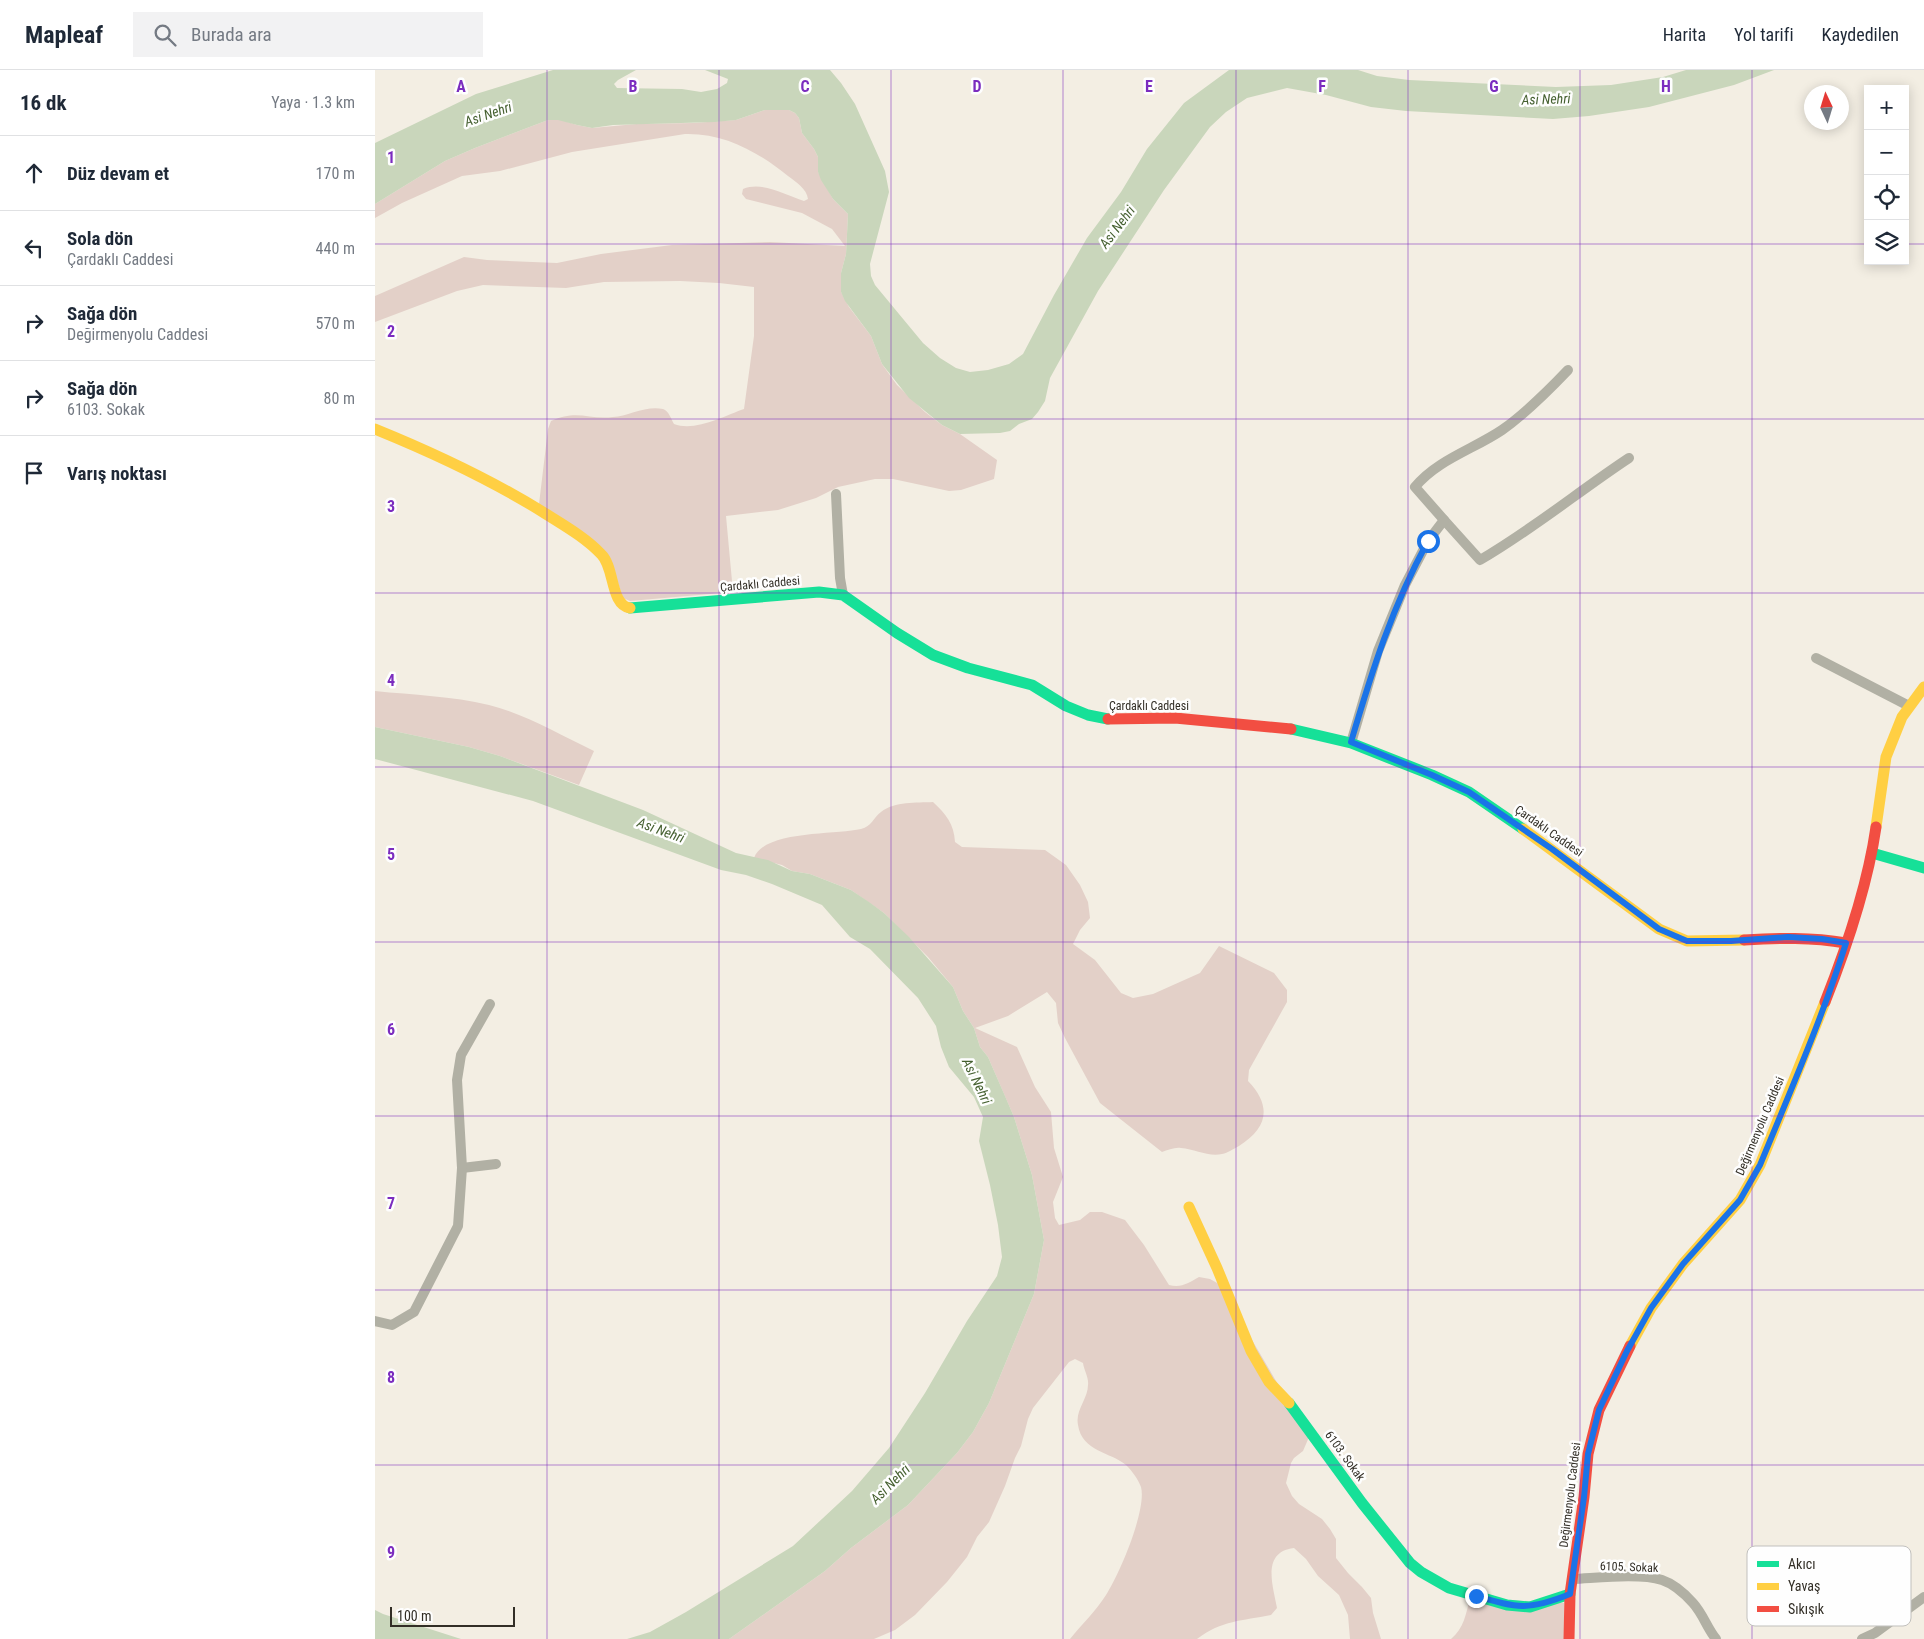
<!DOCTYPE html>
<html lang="tr">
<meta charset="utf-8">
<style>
body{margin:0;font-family:"Roboto Condensed",sans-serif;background:#f2f2f3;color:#1f2937}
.controls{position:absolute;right:15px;top:15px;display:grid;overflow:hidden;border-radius:0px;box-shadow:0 2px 12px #0003}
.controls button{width:45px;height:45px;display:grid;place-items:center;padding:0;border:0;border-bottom:1px solid #e0e1e3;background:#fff;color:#1f2937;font:25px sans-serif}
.compass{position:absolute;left:1429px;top:15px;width:45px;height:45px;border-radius:50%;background:#fff;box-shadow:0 2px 12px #0003;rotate:356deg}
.scale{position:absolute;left:15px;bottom:12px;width:125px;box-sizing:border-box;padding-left:5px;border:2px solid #322e26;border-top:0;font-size:14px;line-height:18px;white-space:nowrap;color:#322e26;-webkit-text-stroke:4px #fefefe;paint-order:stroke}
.stop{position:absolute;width:15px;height:15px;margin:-11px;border:4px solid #1a73e8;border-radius:50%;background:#fff}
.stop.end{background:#1a73e8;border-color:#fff;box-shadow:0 1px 5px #0008}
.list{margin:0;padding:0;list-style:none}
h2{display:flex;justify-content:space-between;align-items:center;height:65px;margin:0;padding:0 20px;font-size:21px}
h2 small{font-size:16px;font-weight:400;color:#747a83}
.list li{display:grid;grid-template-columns:32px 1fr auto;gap:15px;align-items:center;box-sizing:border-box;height:75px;padding:0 20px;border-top:1px solid #e0e1e3}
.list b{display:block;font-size:19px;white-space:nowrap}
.list p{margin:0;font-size:16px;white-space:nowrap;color:#747a83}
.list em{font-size:16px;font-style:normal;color:#747a83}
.icon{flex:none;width:28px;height:28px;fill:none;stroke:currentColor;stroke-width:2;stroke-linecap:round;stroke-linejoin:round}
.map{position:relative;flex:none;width:1549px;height:1569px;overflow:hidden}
header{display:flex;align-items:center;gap:30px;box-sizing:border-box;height:70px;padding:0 25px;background:#fff;border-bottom:1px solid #e0e1e3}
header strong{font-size:24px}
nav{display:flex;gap:28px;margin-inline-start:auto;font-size:18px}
.search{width:350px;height:45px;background:#f2f2f3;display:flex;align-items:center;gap:12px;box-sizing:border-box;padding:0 18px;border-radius:0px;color:#747a83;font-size:19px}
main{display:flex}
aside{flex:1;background:#fff}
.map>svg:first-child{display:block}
.green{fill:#e3d0c8}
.water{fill:#c9d6bb}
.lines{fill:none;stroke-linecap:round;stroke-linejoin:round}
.street{stroke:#b1b0a4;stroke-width:10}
.fast{stroke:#16e098;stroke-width:11}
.slow{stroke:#ffcf43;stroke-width:11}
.jam{stroke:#f24e42;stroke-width:11}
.route{stroke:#1a73e8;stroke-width:6}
.grid{fill:none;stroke:#7b2cbf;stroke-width:1;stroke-opacity:0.55}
.labels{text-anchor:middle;stroke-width:5;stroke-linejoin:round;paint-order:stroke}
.street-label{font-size:12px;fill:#322e26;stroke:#fefefe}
.water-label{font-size:14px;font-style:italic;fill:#456030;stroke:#fefefe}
.key{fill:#fefefe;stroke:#c1c0bd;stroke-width:1}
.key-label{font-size:14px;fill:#322e26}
.grid-label{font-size:16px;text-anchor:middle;font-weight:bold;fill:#7b2cbf;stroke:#fefefe;stroke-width:5;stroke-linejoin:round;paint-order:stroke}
</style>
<header>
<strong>Mapleaf</strong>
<div class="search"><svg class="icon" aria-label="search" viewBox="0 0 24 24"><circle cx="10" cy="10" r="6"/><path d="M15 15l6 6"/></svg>Burada ara</div>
<nav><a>Harita</a><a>Yol tarifi</a><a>Kaydedilen</a></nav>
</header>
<main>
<aside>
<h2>16 dk<small>Yaya · 1.3 km</small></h2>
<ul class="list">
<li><svg class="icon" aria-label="ahead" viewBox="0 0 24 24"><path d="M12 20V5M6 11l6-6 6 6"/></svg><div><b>Düz devam et</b></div><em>170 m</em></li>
<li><svg class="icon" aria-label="left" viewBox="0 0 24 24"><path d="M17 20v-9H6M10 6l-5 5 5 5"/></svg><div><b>Sola dön</b><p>Çardaklı Caddesi</p></div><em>440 m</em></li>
<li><svg class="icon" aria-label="right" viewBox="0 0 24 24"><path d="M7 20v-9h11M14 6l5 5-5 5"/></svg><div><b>Sağa dön</b><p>Değirmenyolu Caddesi</p></div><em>570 m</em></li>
<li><svg class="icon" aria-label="right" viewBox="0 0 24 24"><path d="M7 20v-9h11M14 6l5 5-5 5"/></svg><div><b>Sağa dön</b><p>6103. Sokak</p></div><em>80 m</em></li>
<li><svg class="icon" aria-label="arrive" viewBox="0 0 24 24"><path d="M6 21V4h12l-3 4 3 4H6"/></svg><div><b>Varış noktası</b></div></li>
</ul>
</aside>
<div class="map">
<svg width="1549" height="1569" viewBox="0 0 1549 1569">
<rect width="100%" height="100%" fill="#f3eee3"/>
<g class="green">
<path d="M404,39L414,40L420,43L424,48L427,63L439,79L443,87V102L458,129L473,144L471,184L466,203V222L474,237L496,266L507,294L522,315L550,342L567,355L585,364L622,390L619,409L586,420L574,421L518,409H500L463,417L441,428L403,440L351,446L358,522L255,531L248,528L236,492L164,434L173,359L176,351C202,339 214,350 238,347C253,346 272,335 288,339C294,341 296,349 299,354C320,362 349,346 369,339L379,266V217L344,213L305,211L229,212L191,218L108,215L82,221L0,252V226L89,187L112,190L182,193L226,184L297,175L395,172L470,176L457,159L427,143L371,129L367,124L368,119C388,111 410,125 429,131L433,129C432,119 421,112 413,106C383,82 350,63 310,64L197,82L125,101L87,106L27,133L0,148V134L70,91L100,78L173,50L183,49L202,55L217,58L261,54L318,53L361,50L390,40Z"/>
<path d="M0,621C38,625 77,626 114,635C150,644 185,665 219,681L204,715L125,686L94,677L0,657Z"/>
<path d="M558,732C571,744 579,754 580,772L587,777L670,780L691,795L705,815L713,832L715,848L705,860L698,874L720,890L746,923L758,928L778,924L825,903L844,876L899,903L912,920V932L874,1000L873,1011C897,1036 893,1058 864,1076C858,1079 853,1083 847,1084C833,1087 820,1079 806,1078C800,1077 793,1080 787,1082L725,1033L690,968L683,953L681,933L672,922L633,946L600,958L642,977L660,1017L676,1042L679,1078L688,1107L678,1132L680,1148L684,1155L705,1150L715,1142H727L750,1150L769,1175L794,1215C807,1218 813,1213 824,1207L835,1209L844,1214L934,1367L928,1381L919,1388L916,1393L911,1413L917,1426L924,1434L947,1449L955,1459L961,1469V1488L973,1503L987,1517L996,1528L998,1543L1006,1569H975L973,1545L964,1525L943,1506L931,1489L919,1478C886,1482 898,1516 902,1538L896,1545C867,1551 847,1550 822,1569H695C707,1554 721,1541 731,1525C744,1505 772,1440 766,1417C763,1409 757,1401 751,1395C736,1382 707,1382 703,1355C700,1340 713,1329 713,1315C714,1308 709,1300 708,1293L700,1289L694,1292L658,1338L653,1349L646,1376L640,1388L630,1416L614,1452L602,1467L592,1487L572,1512L540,1545L520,1560L499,1569H354L450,1501L476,1478L533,1435L582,1383L598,1362L614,1333L659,1224L669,1170L657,1105L639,1047L613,987L605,977L599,958L588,941L578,917L553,887L509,843L476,820L435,804L417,801L407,795L379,788C389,760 461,765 486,759C497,756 498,748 506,742C520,731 541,733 558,732Z"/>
<path d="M1095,1528L1189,1533V1569H1076C1089,1558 1091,1544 1095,1528Z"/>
</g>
<g class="water">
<path d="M178,0H261L243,10L239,14L242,18L307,19L326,22L342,19L352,13L353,9L330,0H455L466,13L480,34L510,101L514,122L495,194L496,206L500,215L548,273L565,288L581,298L595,302L613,300L634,294L648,284L679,225L712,168L746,122L772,79L809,33L854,0H983L1002,6L1034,10L1181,17L1236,15L1288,7L1311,0H1399L1359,15L1274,37L1214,46L1178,49L1031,41L996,37L951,25L912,18L872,28L851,42L835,57L789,120L723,221L675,308L670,331L663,342L657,349L644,354L635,361L625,363L585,364L567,355L534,328L507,294L496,266L470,231L466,222V203L471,184L473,144L458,129L446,110L443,102V87L439,79L427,63L424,48L420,43L414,40H390L361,50L340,52L238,55L217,58L202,55L183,50H173L100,78L70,91L0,134V73L101,24Z"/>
<path d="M0,657L94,677L125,686L268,740L361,783L393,790L417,801L435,804L458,813L476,820L494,832L509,843L534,867L578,917L588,941L599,958L605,977L613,987L630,1026L639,1047L657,1105L669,1170L659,1224L614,1333L598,1362L582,1383L533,1435L476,1478L450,1501L354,1569H252L275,1562L311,1542L418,1476L477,1421L514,1378L550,1323L592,1251L622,1206L627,1187L623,1155L615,1115L604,1071L608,1047L599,1027L574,997L566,977L561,956L543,928L495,879L475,867L447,835L397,814L371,805L346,800L158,731L0,689Z"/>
<path d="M0,1540L8,1544L86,1569H0Z"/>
</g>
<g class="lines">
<g class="street">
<path d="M461,424L465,508L468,525"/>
<path d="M1069,450L1105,490C1157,460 1204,421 1254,388"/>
<path d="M1441,588L1534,636"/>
<path d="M976,673L1003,581L1030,515L1053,471L1069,450L1040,417C1062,390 1099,379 1127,360C1151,343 1173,321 1193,300"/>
<path d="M87,1098L121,1094"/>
<path d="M0,1251L17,1255L39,1242L83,1156L87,1098L82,1010L86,985L115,934"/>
<path d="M1198,1509C1222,1508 1265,1503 1287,1510C1299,1514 1310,1524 1318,1533C1328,1544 1332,1558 1341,1569"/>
<path d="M1487,1569L1500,1563L1549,1527"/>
</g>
<g class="fast">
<path d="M255,538L444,522L468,525L522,563L558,585L593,598L657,615L691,636L713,645L733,649"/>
<path d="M916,659L976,673L1057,705L1094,722L1148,759"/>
<path d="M1497,783L1549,798"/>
<path d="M914,1333L987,1433L1035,1493L1046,1502L1074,1518L1132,1535L1155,1537L1195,1524"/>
</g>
<g class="slow">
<path d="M0,359C59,383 117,410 171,444C190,456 211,468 226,484C240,497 235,535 255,538"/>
<path d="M1501,757L1511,687L1527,647L1549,617"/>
<path d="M1148,759L1284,859L1312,871L1369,870"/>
<path d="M814,1137L842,1198L876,1281L894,1312L914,1333"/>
<path d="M1255,1276L1276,1238L1308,1194L1365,1130L1385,1095L1450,932"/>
</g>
<g class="jam">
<path d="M733,649L800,648L916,659"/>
<path d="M1369,870C1404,868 1436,867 1471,873"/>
<path d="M1450,932C1471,879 1493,813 1501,757"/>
<path d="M1194,1569L1195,1524L1209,1427L1213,1384L1224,1340L1255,1276"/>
</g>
</g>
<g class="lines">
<path class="route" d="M1053,471C1017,537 997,601 976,672L1057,705L1094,722L1177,779L1284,859L1312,871H1356L1413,867L1447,869L1471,873C1447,949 1415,1022 1385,1095L1365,1130L1308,1194L1276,1238L1252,1281L1224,1340L1213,1384L1209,1427L1195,1524C1153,1541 1143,1538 1101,1526"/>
</g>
<path class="grid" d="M172,0V1569M344,0V1569M516,0V1569M688,0V1569M861,0V1569M1033,0V1569M1205,0V1569M1377,0V1569M0,174H1493M1530,174H1549M0,349H1549M0,523H1549M0,697H1549M0,872H1549M0,1046H1549M0,1220H1549M0,1395H1549"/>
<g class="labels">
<g class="street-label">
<text transform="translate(385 514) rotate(-5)" y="4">Çardaklı Caddesi</text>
<text x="774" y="640">Çardaklı Caddesi</text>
<text transform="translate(1174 761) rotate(35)" y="4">Çardaklı Caddesi</text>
<text transform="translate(1385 1056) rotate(-67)" y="4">Değirmenyolu Caddesi</text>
<text transform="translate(970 1386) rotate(54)" y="4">6103. Sokak</text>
<text transform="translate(1195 1425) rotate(-83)" y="4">Değirmenyolu Caddesi</text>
<text transform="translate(1254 1497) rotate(2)" y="4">6105. Sokak</text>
</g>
<g class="water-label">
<text transform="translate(1171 29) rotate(-2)" y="5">Asi Nehri</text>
<text transform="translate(113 44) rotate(-19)" y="5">Asi Nehri</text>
<text transform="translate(742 157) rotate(-53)" y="5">Asi Nehri</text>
<text transform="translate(286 760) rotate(20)" y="5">Asi Nehri</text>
<text transform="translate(602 1011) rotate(64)" y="5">Asi Nehri</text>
<text transform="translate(515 1414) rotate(-45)" y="5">Asi Nehri</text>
</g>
</g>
<rect x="1372" y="1476" width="164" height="80" rx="8" class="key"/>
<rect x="1382" y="1491" width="22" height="6" fill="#16e098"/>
<rect x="1382" y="1513" width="22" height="7" fill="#ffcf43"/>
<rect x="1382" y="1536" width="22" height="6" fill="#f24e42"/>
<g class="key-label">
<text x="1413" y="1499">Akıcı</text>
<text x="1413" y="1521">Yavaş</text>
<text x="1413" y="1544">Sıkışık</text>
</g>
<g class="grid-label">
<text x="86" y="22">A</text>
<text x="258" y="22">B</text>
<text x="430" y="22">C</text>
<text x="602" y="22">D</text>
<text x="774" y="22">E</text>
<text x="947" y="22">F</text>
<text x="1119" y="22">G</text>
<text x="1291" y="22">H</text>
<text x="16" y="93">1</text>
<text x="16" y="267">2</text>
<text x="16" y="442">3</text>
<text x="16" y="616">4</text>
<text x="16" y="790">5</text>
<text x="16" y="965">6</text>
<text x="16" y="1139">7</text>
<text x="16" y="1313">8</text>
<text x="16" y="1488">9</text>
</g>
</svg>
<div class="controls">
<button>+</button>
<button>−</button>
<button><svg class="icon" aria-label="locate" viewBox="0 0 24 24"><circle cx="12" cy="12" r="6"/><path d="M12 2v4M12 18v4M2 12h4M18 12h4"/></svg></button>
<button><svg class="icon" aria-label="layers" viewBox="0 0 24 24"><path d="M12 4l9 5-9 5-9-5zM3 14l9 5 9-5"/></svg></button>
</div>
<svg class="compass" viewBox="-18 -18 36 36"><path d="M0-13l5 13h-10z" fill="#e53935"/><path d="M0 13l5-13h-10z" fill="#747a83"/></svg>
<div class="scale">100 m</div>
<div class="stop" style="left:1053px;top:471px"></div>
<div class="stop end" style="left:1101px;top:1526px"></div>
</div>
</main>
